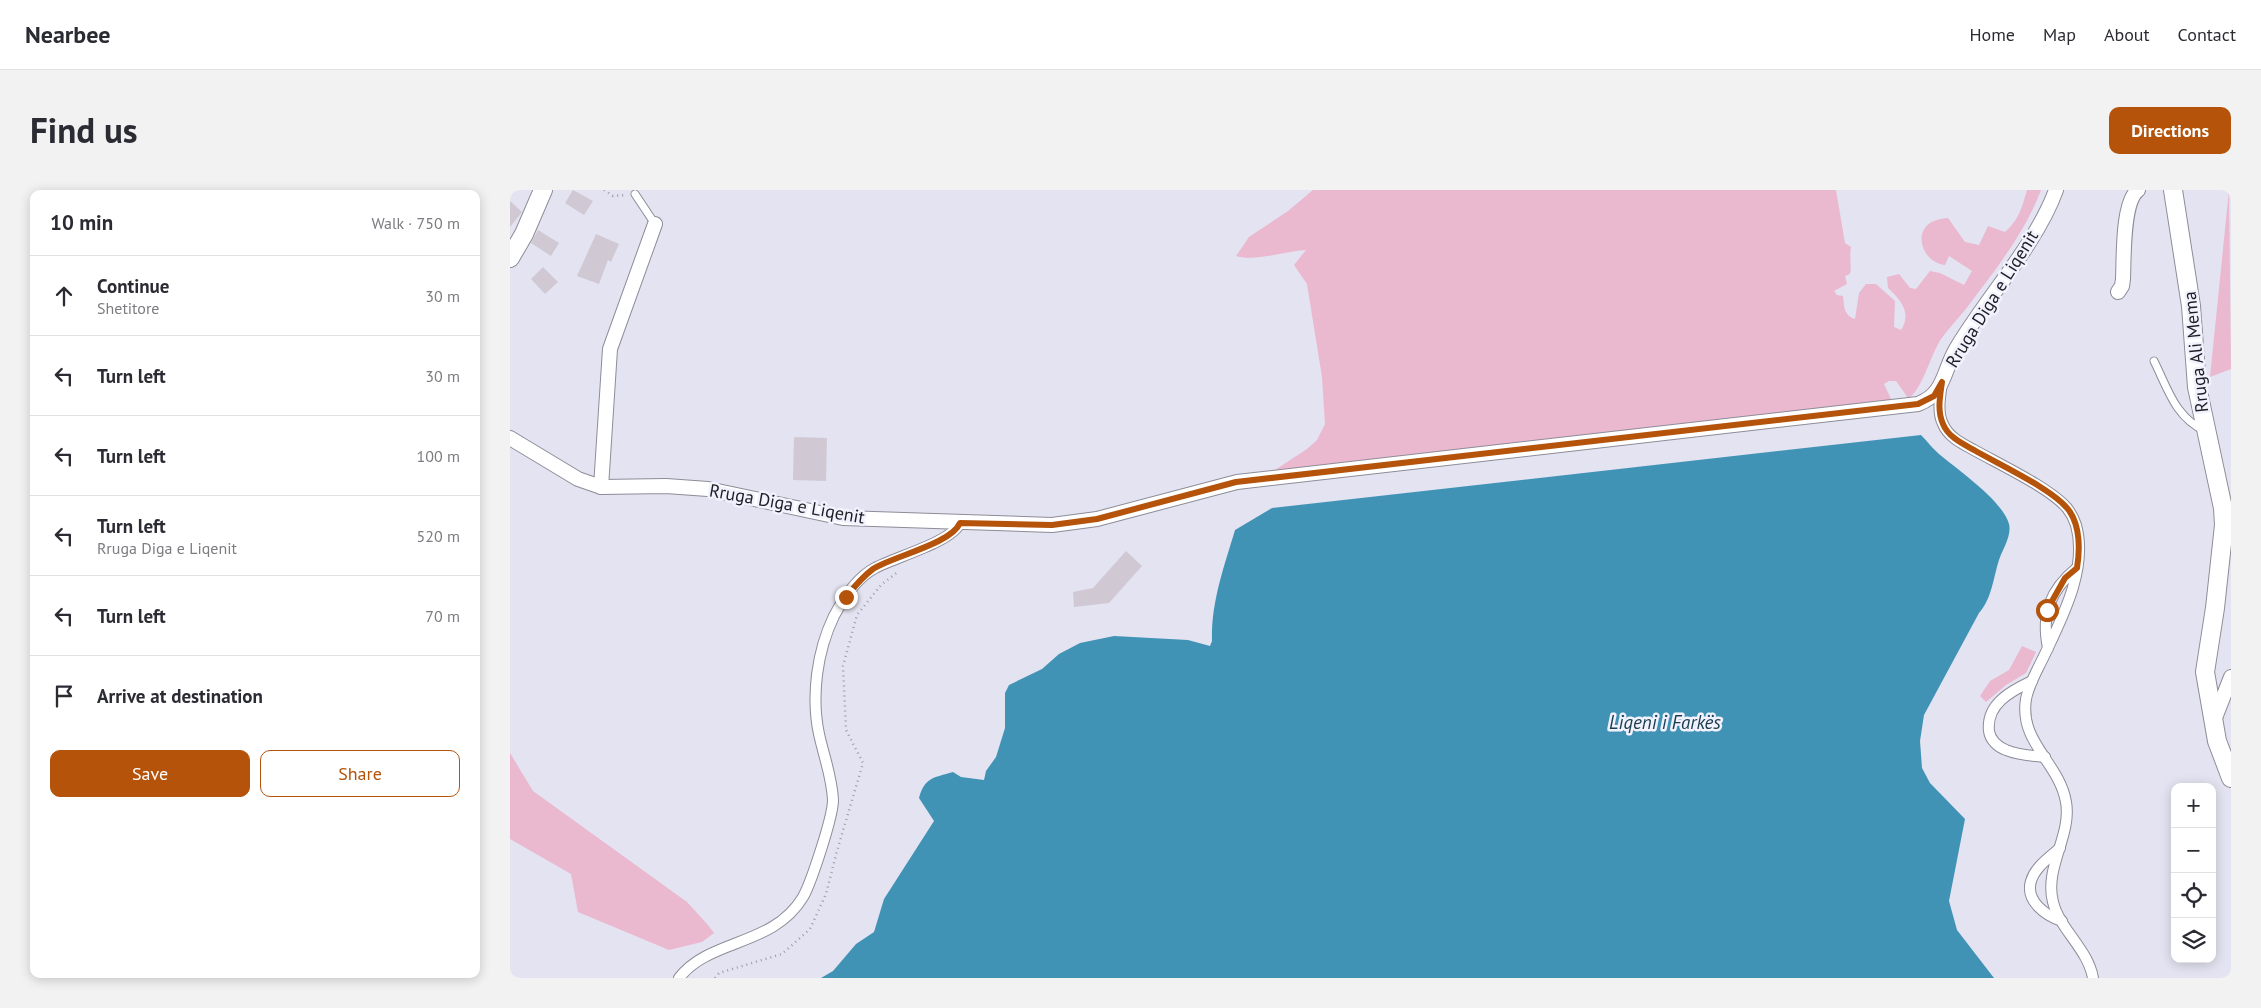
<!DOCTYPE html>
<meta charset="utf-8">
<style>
body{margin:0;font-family:"PT Sans",sans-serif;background:#f2f2f3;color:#2b2b33}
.controls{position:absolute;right:15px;bottom:15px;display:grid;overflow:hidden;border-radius:10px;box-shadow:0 2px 12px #0003}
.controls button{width:45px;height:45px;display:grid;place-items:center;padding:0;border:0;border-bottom:1px solid #e1e1e2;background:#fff;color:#2b2b33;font:25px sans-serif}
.stop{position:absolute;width:15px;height:15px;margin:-11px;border:4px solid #b45309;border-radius:50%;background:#fff}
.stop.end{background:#b45309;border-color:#fff;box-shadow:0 1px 5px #0008}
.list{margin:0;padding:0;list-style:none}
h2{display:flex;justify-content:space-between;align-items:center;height:65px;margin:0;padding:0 20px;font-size:21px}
h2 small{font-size:16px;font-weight:400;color:#7c7c81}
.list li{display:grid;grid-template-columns:32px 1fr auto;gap:15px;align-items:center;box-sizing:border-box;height:80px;padding:0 20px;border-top:1px solid #e1e1e2}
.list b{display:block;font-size:19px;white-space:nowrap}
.list p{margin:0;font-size:16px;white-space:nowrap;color:#7c7c81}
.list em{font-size:16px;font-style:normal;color:#7c7c81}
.actions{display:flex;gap:10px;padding:15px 20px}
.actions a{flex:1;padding:11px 0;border:1px solid #b45309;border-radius:10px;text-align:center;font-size:18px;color:#b45309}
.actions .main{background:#b45309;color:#fff}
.icon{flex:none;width:28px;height:28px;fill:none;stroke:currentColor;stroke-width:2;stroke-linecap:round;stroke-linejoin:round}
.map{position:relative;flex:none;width:1721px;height:788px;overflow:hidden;border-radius:10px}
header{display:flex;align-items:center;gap:30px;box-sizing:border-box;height:70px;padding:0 25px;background:#fff;border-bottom:1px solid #e1e1e2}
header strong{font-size:24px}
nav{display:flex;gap:28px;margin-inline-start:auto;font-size:18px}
.intro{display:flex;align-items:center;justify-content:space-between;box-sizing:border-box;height:120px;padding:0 30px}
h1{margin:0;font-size:35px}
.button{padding:12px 22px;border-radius:10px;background:#b45309;color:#fff;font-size:18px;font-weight:700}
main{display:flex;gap:30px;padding:0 30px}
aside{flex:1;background:#fff;border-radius:10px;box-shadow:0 2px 12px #0003}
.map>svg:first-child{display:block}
.green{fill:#eab8cf}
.water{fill:#4193b6}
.building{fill:#d0c8d3}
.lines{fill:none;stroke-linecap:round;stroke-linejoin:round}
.service-casing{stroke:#8d8c98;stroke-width:9}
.pedestrian-casing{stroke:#8d8c98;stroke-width:12}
.minor-casing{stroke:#8d8c98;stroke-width:16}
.tertiary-casing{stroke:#8d8c98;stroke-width:20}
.path{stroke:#9d9ca7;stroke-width:2.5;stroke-dasharray:1 4;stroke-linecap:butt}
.service{stroke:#fff;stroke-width:7}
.pedestrian{stroke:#fff;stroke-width:10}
.minor{stroke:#fff;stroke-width:14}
.tertiary{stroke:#fff;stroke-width:18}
.route{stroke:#b45309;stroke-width:6}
.labels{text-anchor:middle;stroke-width:5;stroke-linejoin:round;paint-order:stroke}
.street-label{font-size:18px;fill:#1d1d22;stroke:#f2f1fe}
.water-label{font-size:19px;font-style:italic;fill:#193d4d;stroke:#f2f1fe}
</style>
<header>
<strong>Nearbee</strong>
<nav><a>Home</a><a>Map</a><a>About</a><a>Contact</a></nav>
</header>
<div class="intro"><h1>Find us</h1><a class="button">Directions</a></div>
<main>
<aside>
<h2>10 min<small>Walk · 750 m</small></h2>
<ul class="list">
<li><svg class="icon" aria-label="ahead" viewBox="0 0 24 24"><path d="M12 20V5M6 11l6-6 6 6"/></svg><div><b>Continue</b><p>Shetitore</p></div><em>30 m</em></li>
<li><svg class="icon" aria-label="left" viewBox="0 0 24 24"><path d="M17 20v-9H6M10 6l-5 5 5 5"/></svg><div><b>Turn left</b></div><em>30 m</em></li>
<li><svg class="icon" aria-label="left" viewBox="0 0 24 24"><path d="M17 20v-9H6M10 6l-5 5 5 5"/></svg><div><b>Turn left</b></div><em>100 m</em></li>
<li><svg class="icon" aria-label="left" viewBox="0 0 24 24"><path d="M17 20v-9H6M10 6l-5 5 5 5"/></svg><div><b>Turn left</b><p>Rruga Diga e Liqenit</p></div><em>520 m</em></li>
<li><svg class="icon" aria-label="left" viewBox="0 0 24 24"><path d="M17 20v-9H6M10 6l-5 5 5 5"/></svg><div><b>Turn left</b></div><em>70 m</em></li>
<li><svg class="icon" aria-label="arrive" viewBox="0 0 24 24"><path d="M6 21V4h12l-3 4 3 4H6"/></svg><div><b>Arrive at destination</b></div></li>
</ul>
<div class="actions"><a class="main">Save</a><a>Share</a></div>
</aside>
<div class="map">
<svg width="1721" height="788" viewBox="0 0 1721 788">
<rect width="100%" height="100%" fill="#e4e3f1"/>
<g class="green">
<path d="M803,0H1326L1335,53L1341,57C1339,67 1342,75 1340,84L1335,86L1337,94L1324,101L1327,105L1333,106C1334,116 1334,126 1345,129L1349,103L1356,94H1366L1385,111L1384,137L1391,140C1402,123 1391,110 1378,98L1377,87L1389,84L1400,98L1406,99L1420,81L1430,83L1454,95L1462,81L1439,66L1435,75C1410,73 1397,30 1438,28L1455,52L1469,55L1478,36L1495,42C1509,30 1512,17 1517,0H1531C1516,41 1482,85 1455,120C1447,130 1438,139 1431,149C1421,164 1411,203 1398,208L1386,191H1379L1374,194L1381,209L1380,212L759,284L797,259L807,250L815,234L812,187L797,94L784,75L796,60C776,61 744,72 726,66L739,47L778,21Z"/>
<path d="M1719,0L1721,179L1700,187Z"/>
<path d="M1512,456L1526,462L1516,483L1496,495L1476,512L1470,506L1480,491L1499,480Z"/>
<path d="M0,563L23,601L177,712L198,735L204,743L192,752L159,760L68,722L61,684L0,649Z"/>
</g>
<path class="water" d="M1411,245C1417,251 1423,259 1429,264C1448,280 1493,311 1499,334C1502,346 1492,360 1489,370C1483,389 1482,408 1469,423L1414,525L1410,551L1412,578L1420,593L1455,629L1439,711L1447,740L1484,788H311L323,781L346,754L364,742L374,709L424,631L409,608C415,587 423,588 443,582L451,587L474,590L476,581L486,567L495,538V503L499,495L532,479L549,464L570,453L604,446L678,450L700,456L702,451C701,412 714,377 725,340L762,318Z"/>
<g class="building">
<path d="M63,0L83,11L74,25L55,13Z"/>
<path d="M0,11L12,22L0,37Z"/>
<path d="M28,40L49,53L41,66L21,53Z"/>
<path d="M86,44L109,54L101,72L98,70L89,94L67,86Z"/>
<path d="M33,77L48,92L35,104L21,89Z"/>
<path d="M284,247L317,248L316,291L283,290Z"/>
<path d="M616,361L632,376L599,413L564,417L563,402L583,398Z"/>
</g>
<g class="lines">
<g class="service-casing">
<g id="service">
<path d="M125,4L145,34"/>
<path d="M1644,171C1658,199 1665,227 1695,241"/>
</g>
</g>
<g class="pedestrian-casing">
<g id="pedestrian">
<path d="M1432,193C1430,207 1427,222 1433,234C1438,247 1453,254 1464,260C1489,274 1540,298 1557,318C1561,323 1564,329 1566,335C1578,378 1553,426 1535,464C1528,479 1519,493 1516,509C1509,553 1549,572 1556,612C1562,645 1534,678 1543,712C1550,740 1578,759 1583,788"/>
<path d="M1538,458C1531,424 1540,400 1567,378"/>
<path d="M1522,491C1501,501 1476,514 1479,541C1480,550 1488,557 1496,560C1508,565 1522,566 1535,567"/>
<path d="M1550,658C1540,667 1525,677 1521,691C1515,711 1536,726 1552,731"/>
<path d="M169,788C200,748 263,757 293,707C301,693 323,627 323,610C322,587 314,567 309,544C301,506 307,461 324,426C333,409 348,387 365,378C385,367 442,352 450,333"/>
</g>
</g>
<g class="minor-casing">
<g id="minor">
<path d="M1608,102L1612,96L1613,89C1614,69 1612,12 1628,0"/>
<path d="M0,248L68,289L91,297L156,296L198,299L333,328L542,335L587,329L727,292L1408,214C1435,204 1433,181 1446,159C1476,108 1526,55 1546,0"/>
<path d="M91,297L100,159L145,34"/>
<path d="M1703,533L1721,487"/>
</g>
</g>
<g class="tertiary-casing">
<g id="tertiary">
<path d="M1663,0L1681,116L1687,197L1713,318L1714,335L1705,418L1695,482L1707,551L1721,588"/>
<path d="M0,68L14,44L33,0"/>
</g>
</g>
<g class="path">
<path d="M94,0L103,6L116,5"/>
<path d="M205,788L209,783L272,764L300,739L316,704L327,661L353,573L336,540L333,476L347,425L371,395L389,381"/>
</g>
<use href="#service" class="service"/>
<use href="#pedestrian" class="pedestrian"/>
<use href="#minor" class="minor"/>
<use href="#tertiary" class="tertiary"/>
</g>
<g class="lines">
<path class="route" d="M336,407C344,397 352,387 363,379C383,366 441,354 450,333L542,335L587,329L726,292L1408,214L1424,206L1432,192C1430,206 1427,221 1433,234C1438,247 1453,254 1464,260C1488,274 1547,301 1560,322C1570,337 1570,360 1567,378L1555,388L1537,420"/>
</g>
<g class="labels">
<g class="street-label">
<text transform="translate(1482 109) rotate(-58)" y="6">Rruga Diga e Liqenit</text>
<text transform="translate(1686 162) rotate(-96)" y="6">Rruga Ali Mema</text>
<text transform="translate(277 314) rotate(10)" y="6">Rruga Diga e Liqenit</text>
</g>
<g class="water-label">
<text x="1155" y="539">Liqeni i Farkës</text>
</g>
</g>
</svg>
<div class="controls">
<button>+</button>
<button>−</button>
<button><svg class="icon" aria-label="locate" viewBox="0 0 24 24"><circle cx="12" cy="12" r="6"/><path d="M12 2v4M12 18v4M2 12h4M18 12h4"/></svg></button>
<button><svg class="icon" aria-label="layers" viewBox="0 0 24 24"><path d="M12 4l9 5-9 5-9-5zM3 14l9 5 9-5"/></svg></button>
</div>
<div class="stop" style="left:1537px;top:420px"></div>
<div class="stop end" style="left:336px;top:407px"></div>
</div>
</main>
